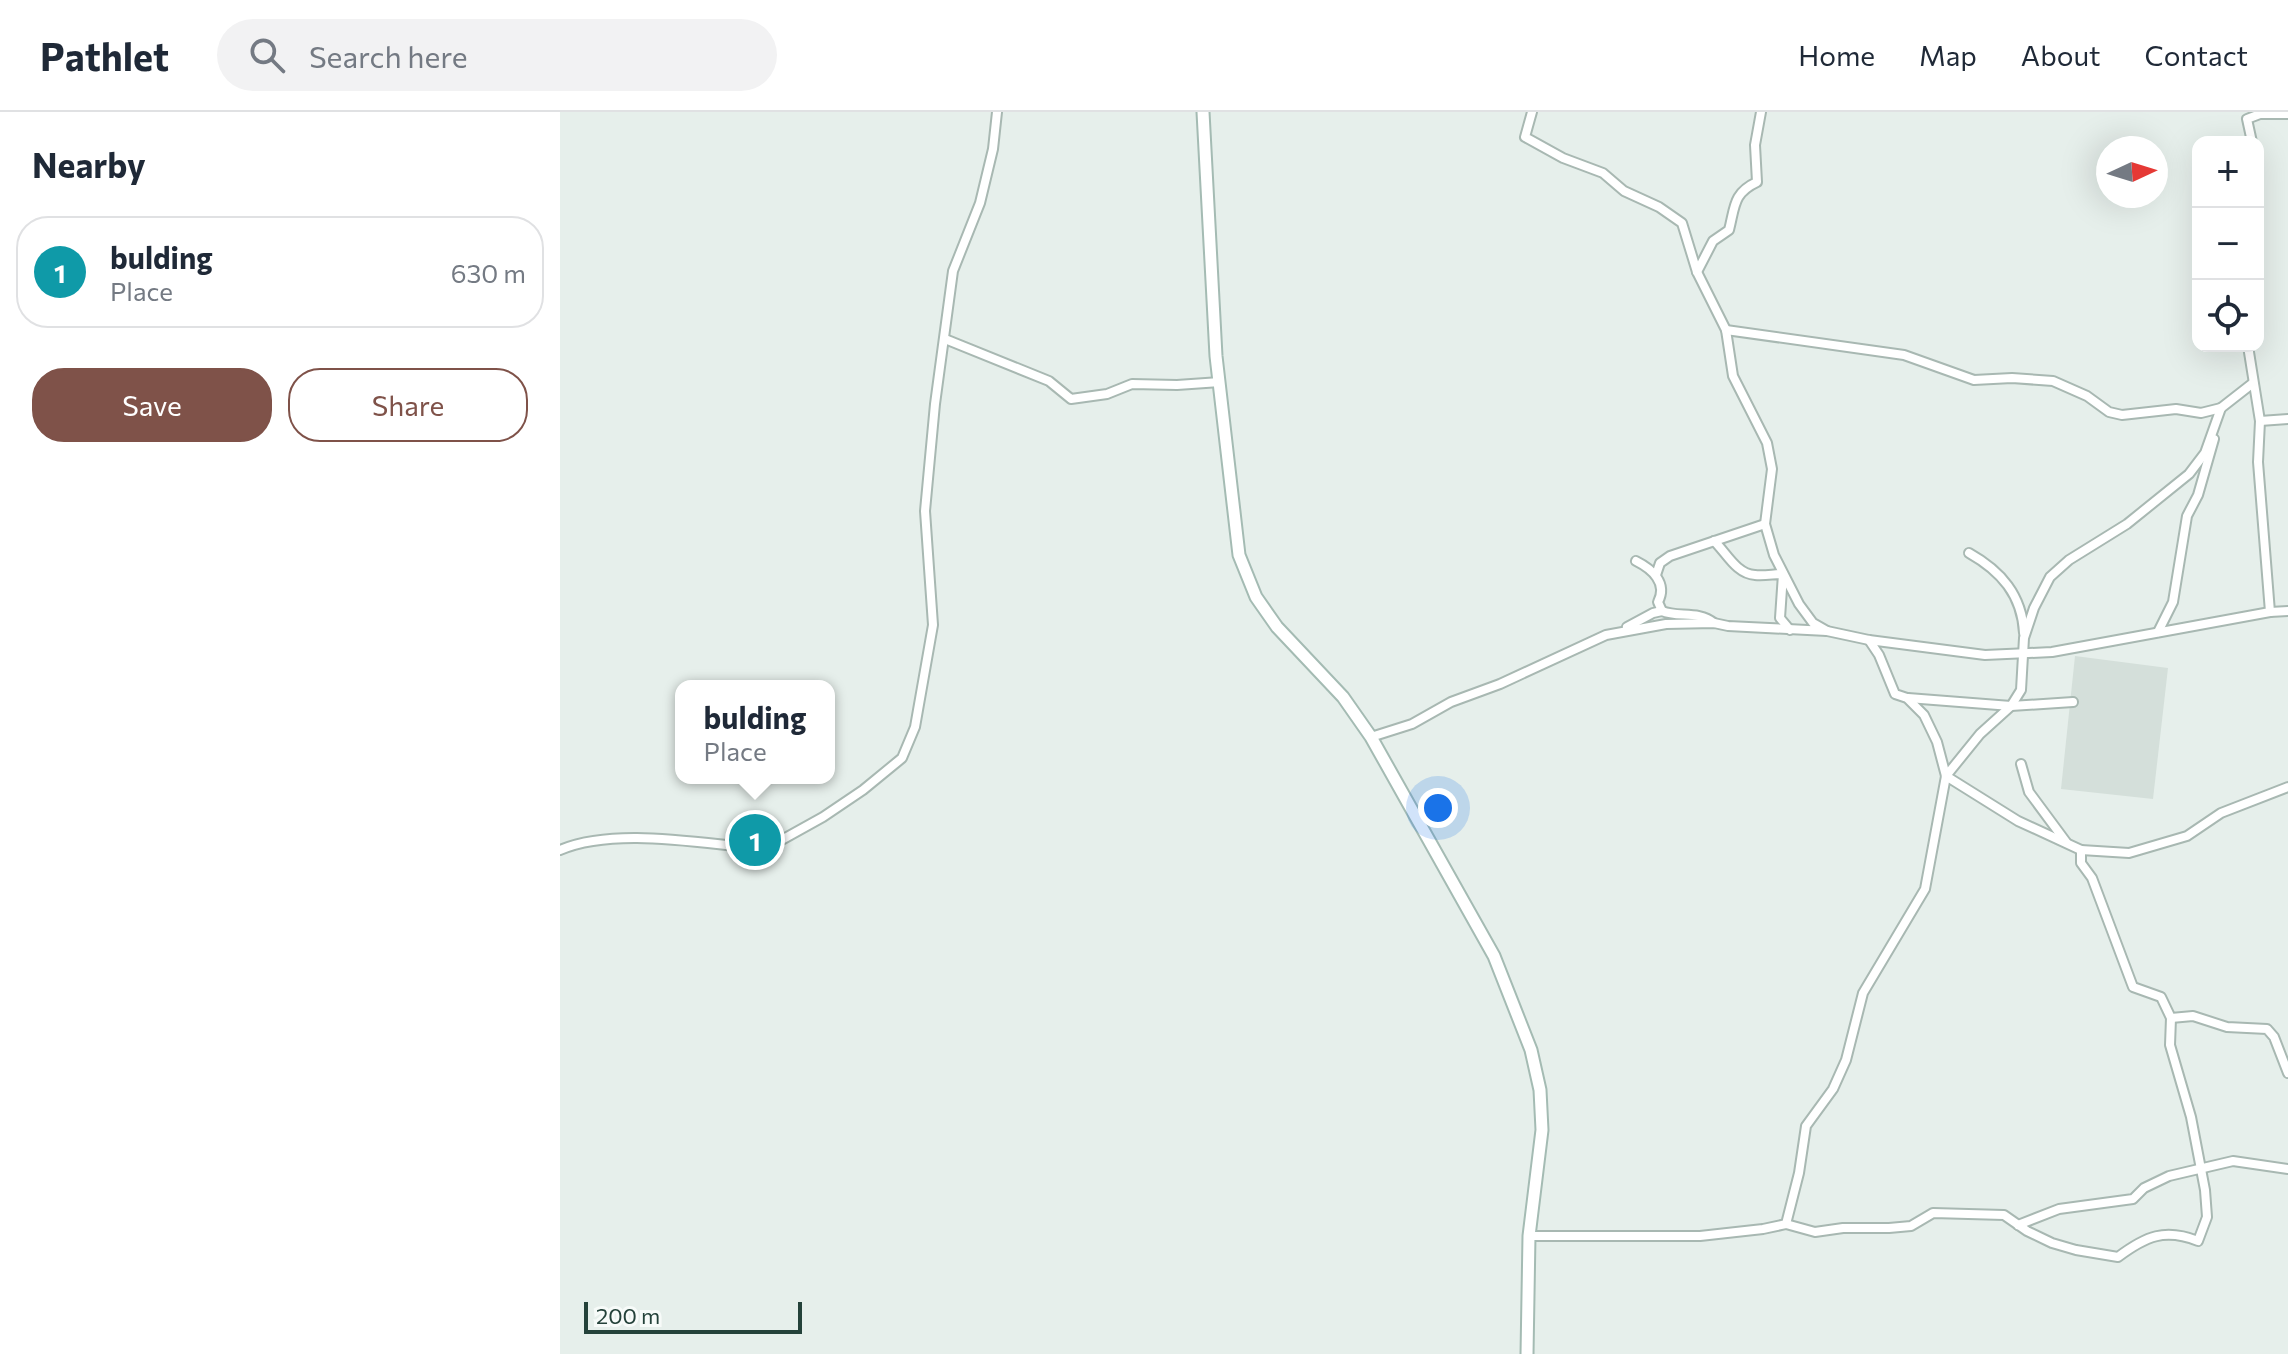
<!DOCTYPE html>
<meta charset="utf-8">
<style>
body{margin:0;font-family:Commissioner,sans-serif;background:#f2f2f3;color:#1f2937}
.controls{position:absolute;right:24px;top:24px;display:grid;overflow:hidden;border-radius:16px;box-shadow:0 8px 32px #0002}
.controls button{width:72px;height:72px;display:grid;place-items:center;padding:0;border:0;border-bottom:2px solid #e0e1e3;background:#fff;color:#1f2937;font:40px sans-serif}
.compass{position:absolute;left:1536px;top:24px;width:72px;height:72px;border-radius:50%;background:#fff;box-shadow:0 8px 32px #0002;rotate:86deg}
.scale{position:absolute;left:24px;bottom:20px;width:218px;box-sizing:border-box;padding-left:8px;border:4px solid #24423a;border-top:0;font-size:22px;line-height:28px;white-space:nowrap;color:#24423a;-webkit-text-stroke:6px #f7fbf9;paint-order:stroke}
.you{position:absolute;left:878px;top:696px;width:28px;height:28px;margin:-20px;border:6px solid #fff;border-radius:50%;background:#1a73e8;box-shadow:0 0 0 12px #1a73e833}
.badge{display:grid;place-items:center;width:52px;height:52px;border-radius:50%;background:#7f5249;color:#fff;font-size:26px;font-weight:700}
.pin{position:absolute;translate:-50% -50%;border:4px solid #fff;box-shadow:0 2px 8px #0006}
.popup{position:absolute;left:115px;top:568px;width:160px;height:104px;box-sizing:border-box;display:grid;place-content:center;border-radius:16px;background:#fff;filter:drop-shadow(0 2px 6px #0005);font-size:26px;white-space:nowrap;color:#747a83}
.popup b{font-size:30px;color:#1f2937}
.popup::after{content:'';position:absolute;left:50%;top:100%;margin-left:-16px;border:16px solid transparent;border-top-color:#fff}
.list{margin:0;padding:0;list-style:none}
h2{display:flex;justify-content:space-between;align-items:center;height:104px;margin:0;padding:0 32px;font-size:34px}
h2 small{font-size:26px;font-weight:400;color:#747a83}
.list li{display:grid;grid-template-columns:52px 1fr auto;gap:24px;align-items:center;box-sizing:border-box;height:112px;margin:0 16px 16px;padding:0 16px;border:2px solid #e0e1e3;border-radius:32px}
.list b{display:block;font-size:30px;white-space:nowrap}
.list p{margin:0;font-size:26px;white-space:nowrap;color:#747a83}
.list em{font-size:26px;font-style:normal;color:#747a83}
.actions{display:flex;gap:16px;padding:24px 32px}
.actions a{flex:1;padding:18px 0;border:2px solid #7f5249;border-radius:32px;text-align:center;font-size:28px;color:#7f5249}
.actions .main{background:#7f5249;color:#fff}
.icon{flex:none;width:44px;height:44px;fill:none;stroke:currentColor;stroke-width:2;stroke-linecap:round;stroke-linejoin:round}
.map{position:relative;flex:none;width:1728px;height:1242px;overflow:hidden}
header{display:flex;align-items:center;gap:48px;box-sizing:border-box;height:112px;padding:0 40px;background:#fff;border-bottom:2px solid #e0e1e3}
header strong{font-size:38px}
nav{display:flex;gap:44px;margin-inline-start:auto;font-size:28px}
.search{width:560px;height:72px;background:#f2f2f3;display:flex;align-items:center;gap:20px;box-sizing:border-box;padding:0 28px;border-radius:44px;color:#747a83;font-size:30px}
main{display:flex}
aside{flex:1;background:#fff}
.map>svg:first-child{display:block}
.built{fill:#d4dfda}
.lines{fill:none;stroke-linecap:round;stroke-linejoin:round}
.minor-casing{stroke:#a8b8b2;stroke-width:12}
.secondary-casing{stroke:#a4bbb3;stroke-width:15}
.minor{stroke:#fff;stroke-width:8}
.secondary{stroke:#fff;stroke-width:11}
</style>
<header>
<strong>Pathlet</strong>
<div class="search"><svg class="icon" aria-label="search" viewBox="0 0 24 24"><circle cx="10" cy="10" r="6"/><path d="M15 15l6 6"/></svg>Search here</div>
<nav><a>Home</a><a>Map</a><a>About</a><a>Contact</a></nav>
</header>
<main>
<aside>
<h2>Nearby<small></small></h2>
<ul class="list">
<li><span class="badge" style="background:#0f9aa8">1</span><div><b>bulding</b><p>Place</p></div><em>630 m</em></li>
</ul>
<div class="actions"><a class="main">Save</a><a>Share</a></div>
</aside>
<div class="map">
<svg width="1728" height="1242" viewBox="0 0 1728 1242">
<rect width="100%" height="100%" fill="#e6efeb"/>
<path class="built" d="M1515,544L1608,556L1593,687L1501,677Z"/>
<g class="lines">
<g class="minor-casing">
<g id="minor">
<path d="M1692,30L1687,7L1700,2H1728"/>
<path d="M1698,65V88"/>
<path d="M1137,160L1153,129L1169,118C1175,95 1173,81 1197,70L1195,33L1201,0"/>
<path d="M1166,218L1344,243L1414,268L1452,266L1493,269L1527,284L1549,300L1562,303L1616,297L1641,301L1661,296"/>
<path d="M385,227L489,269L511,287L547,282L572,272L617,273L660,270"/>
<path d="M1693,271L1661,296L1645,341L1629,362L1567,412L1509,448L1490,465L1474,496L1464,526L1461,578L1451,594L1420,622L1386,664L1458,709L1521,738V751L1532,766L1573,875L1601,885L1611,906L1633,904L1667,915L1707,917L1714,925L1728,961"/>
<path d="M1700,309L1728,307"/>
<path d="M1154,429C1166,440 1176,462 1195,463C1204,464 1214,462 1223,462L1220,506L1230,518"/>
<path d="M1409,441C1441,459 1462,483 1464,521"/>
<path d="M1076,449C1092,457 1108,471 1098,490L1102,499C1118,506 1138,498 1154,511"/>
<path d="M1096,463L1100,451L1110,444L1205,412"/>
<path d="M1710,500L1728,499"/>
<path d="M1067,515L1093,501L1102,499"/>
<path d="M1267,519L1309,528L1425,543L1492,540L1710,500L1698,350L1700,309L1688,234"/>
<path d="M1598,520L1613,490L1627,404L1638,383L1654,327"/>
<path d="M1348,586L1451,594L1513,590"/>
<path d="M811,625L852,612L891,590L940,572L1046,523L1106,512L1154,511L1168,514L1267,519L1253,511L1239,492L1214,443L1205,412L1212,357L1207,331L1173,264L1166,218L1137,160L1122,111L1099,95L1064,79L1043,61L1003,46L965,25L972,0"/>
<path d="M1461,652L1469,680L1506,730"/>
<path d="M0,738C53,715 138,731 196,736L218,730L263,705L303,678L342,646L355,615L373,513L365,399L375,292L393,159L420,91L433,37L437,0"/>
<path d="M1521,738L1569,741L1627,724L1661,701L1728,675"/>
<path d="M1226,1112L1255,1120L1283,1116H1329L1351,1114L1373,1101L1444,1103L1467,1119L1492,1131L1516,1138L1558,1145C1586,1124 1605,1116 1638,1129L1647,1105L1645,1078L1631,1005L1610,933L1611,906"/>
<path d="M1458,1113L1499,1097L1573,1087L1584,1076L1609,1064L1673,1049L1728,1057"/>
<path d="M969,1124H1140L1203,1117L1226,1112L1239,1061L1246,1014L1273,977L1286,948L1303,881L1365,777L1386,664L1377,630L1364,603L1347,586L1335,582L1319,543L1309,528"/>
</g>
</g>
<g class="secondary-casing">
<path id="secondary" d="M643,0L656,244L679,443L696,485L717,515L783,585L811,625L934,844L971,938L980,978L982,1018L969,1124L967,1242"/>
</g>
<use href="#minor" class="minor"/>
<use href="#secondary" class="secondary"/>
</g>
</svg>
<div class="controls">
<button>+</button>
<button>−</button>
<button><svg class="icon" aria-label="locate" viewBox="0 0 24 24"><circle cx="12" cy="12" r="6"/><path d="M12 2v4M12 18v4M2 12h4M18 12h4"/></svg></button>
</div>
<svg class="compass" viewBox="-18 -18 36 36"><path d="M0-13l5 13h-10z" fill="#e53935"/><path d="M0 13l5-13h-10z" fill="#747a83"/></svg>
<div class="scale">200 m</div>
<div class="you"></div>
<div class="pin badge" style="left:195px;top:728px;background:#0f9aa8">1</div>
<div class="popup"><b>bulding</b>Place</div>
</div>
</main>
